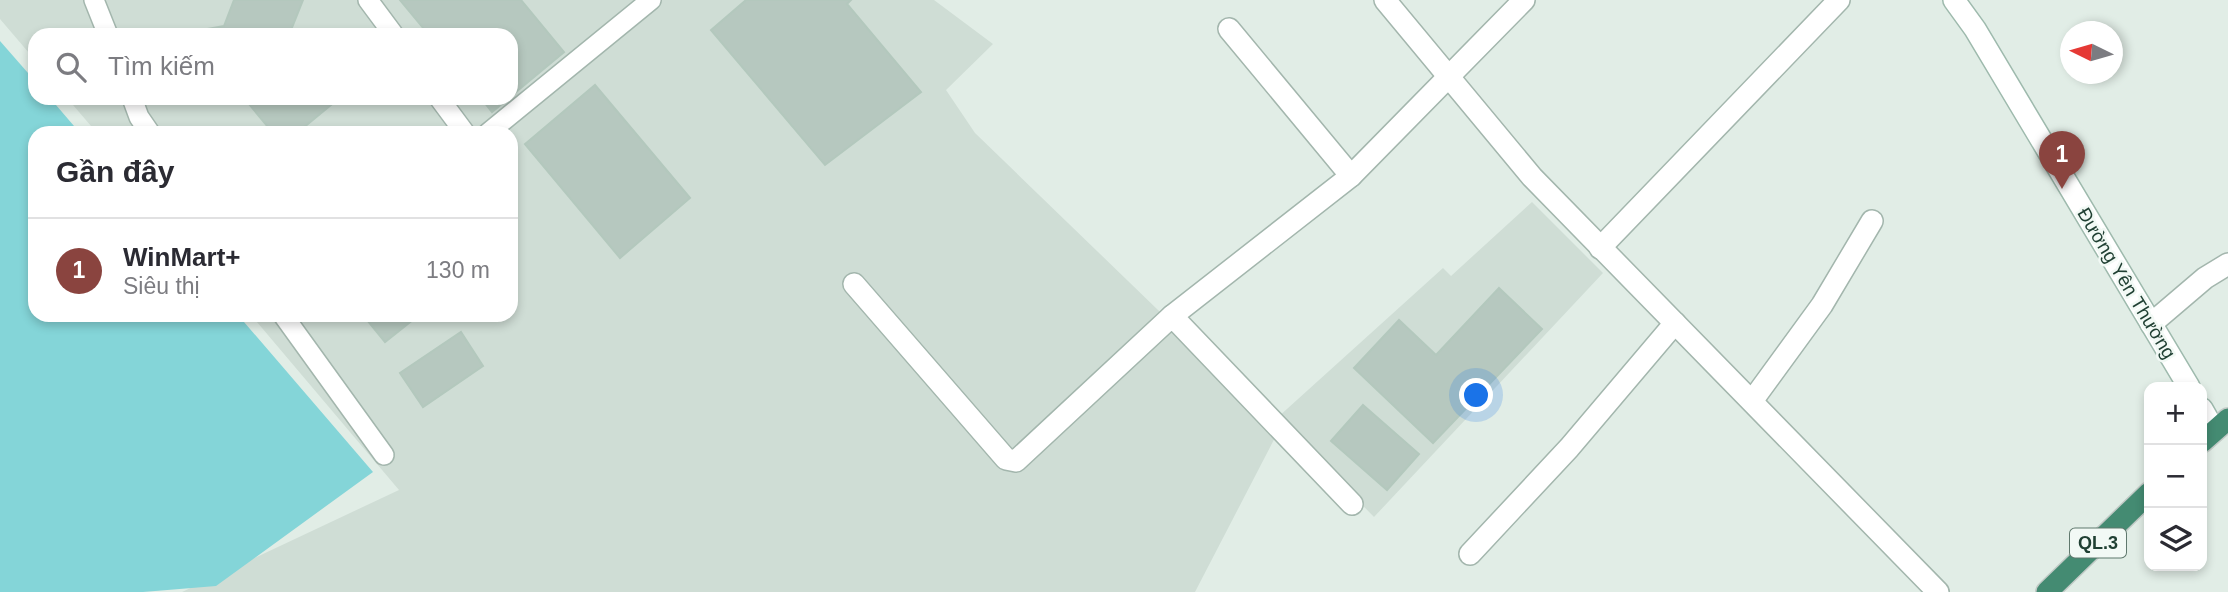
<!DOCTYPE html>
<html lang="vi">
<meta charset="utf-8">
<style>
body{margin:0;font-family:Arial,sans-serif;background:#f2f2f3;color:#2b2b33}
.controls{position:absolute;right:21px;bottom:21px;display:grid;overflow:hidden;border-radius:14px;box-shadow:0 4px 10px #0003}
.controls button{width:63px;height:63px;display:grid;place-items:center;padding:0;border:0;border-bottom:2px solid #e1e1e2;background:#fff;color:#2b2b33;font:35px sans-serif}
.compass{position:absolute;left:2060px;top:21px;width:63px;height:63px;border-radius:50%;background:#fff;box-shadow:0 4px 10px #0003;rotate:275deg}
.you{position:absolute;left:1477px;top:396px;width:24px;height:24px;margin:-18px;border:5px solid #fff;border-radius:50%;background:#1a73e8;box-shadow:0 0 0 10px #1a73e833}
.badge{display:grid;place-items:center;width:46px;height:46px;border-radius:50%;background:#8a443f;color:#fff;font-size:23px;font-weight:700}
.pin{position:absolute;translate:-50% -58px;filter:drop-shadow(0 2px 4px #0008)}
.pin::after{content:'';position:absolute;top:37px;width:24px;height:21px;background:inherit;clip-path:polygon(0 0,100% 0,50% 100%)}
.list{margin:0;padding:0;list-style:none}
h2{display:flex;justify-content:space-between;align-items:center;height:91px;margin:0;padding:0 28px;font-size:30px}
h2 small{font-size:23px;font-weight:400;color:#7c7c81}
.list li{display:grid;grid-template-columns:46px 1fr auto;gap:21px;align-items:center;box-sizing:border-box;height:105px;padding:0 28px;border-top:2px solid #e1e1e2}
.list b{display:block;font-size:26px;white-space:nowrap}
.list p{margin:0;font-size:23px;white-space:nowrap;color:#7c7c81}
.list em{font-size:23px;font-style:normal;color:#7c7c81}
.icon{flex:none;width:38px;height:38px;fill:none;stroke:currentColor;stroke-width:2;stroke-linecap:round;stroke-linejoin:round}
.map{position:relative;flex:none;width:2228px;height:592px;overflow:hidden}
.search{position:absolute;background:#fff;box-shadow:0 4px 10px #0003;left:28px;top:28px;width:490px;height:77px;display:flex;align-items:center;gap:18px;box-sizing:border-box;padding:0 24px;border-radius:21px;color:#7c7c81;font-size:26px}
.panel{position:absolute;background:#fff;box-shadow:0 4px 10px #0003;left:28px;top:126px;width:490px;height:196px;border-radius:21px}
.map>svg:first-child{display:block}
.built{fill:#cfddd5}
.water{fill:#84d5d8}
.building{fill:#b6c8bf;stroke:#b3c8bd;stroke-width:2}
.lines{fill:none;stroke-linecap:round;stroke-linejoin:round}
.service-casing{stroke:#a3b6ad;stroke-width:22}
.minor-casing{stroke:#a3b6ad;stroke-width:24}
.secondary-casing{stroke:#9ebaad;stroke-width:24}
.trunk-casing{stroke:#c1cac6;stroke-width:24}
.service{stroke:#fff;stroke-width:19}
.minor{stroke:#fff;stroke-width:21}
.secondary{stroke:#fff;stroke-width:21}
.trunk{stroke:#448b72;stroke-width:21}
.labels{text-anchor:middle;stroke-width:5;stroke-linejoin:round;paint-order:stroke}
.shield{fill:#f2f9f5;stroke:#5f786d;stroke-width:2}
.shield-label{font-size:18px;font-weight:bold;fill:#204033}
.street-label{font-size:19px;fill:#204033;stroke:#f2f9f5}
</style>
<div class="map">
<svg width="2228" height="592" viewBox="0 0 2228 592">
<rect width="100%" height="100%" fill="#e1ede6"/>
<g class="built">
<path d="M0,0H934L993,44L946,90L975,133L1280,428L1195,592H182L399,490L251,315H511V133H97L67,98H511V35H35V60L0,19Z"/>
<path d="M1532,202L1603,273L1374,517L1277,418L1443,268L1451,276Z"/>
</g>
<path class="water" d="M0,41L35,81V98H50L80,133H35V315H238L373,472L216,586L143,592H0Z"/>
<g class="building">
<path d="M234,0H303L289,35H174L224,26Z"/>
<path d="M400,0H521L564,52L511,96V35H429Z"/>
<path d="M746,0H851L847,4L921,92L825,165L711,30Z"/>
<path d="M595,85L690,198L620,258L525,144Z"/>
<path d="M244,98H327L332,104L297,133H273Z"/>
<path d="M481,98H509L492,112Z"/>
<path d="M1499,288L1542,329L1433,443L1354,368L1399,320L1436,355Z"/>
<path d="M363,315H419L385,342Z"/>
<path d="M461,332L483,366L423,407L400,373Z"/>
<path d="M1363,405L1419,454L1387,490L1331,441Z"/>
</g>
<g class="lines">
<g class="service-casing">
<g id="service">
<path d="M94,0L108,35"/>
<path d="M368,0L394,35"/>
<path d="M132,98L139,117L150,133"/>
<path d="M439,98L465,133"/>
<path d="M488,133L651,0"/>
<path d="M283,315L384,455"/>
</g>
</g>
<g class="minor-casing">
<g id="minor">
<path d="M1385,0L1532,177L1938,592"/>
<path d="M1229,29L1351,176"/>
<path d="M1600,248L1839,0"/>
<path d="M854,284L1006,459L1016,461L1172,316L1352,504"/>
<path d="M1172,316L1351,176L1524,0"/>
<path d="M2151,324L2205,278L2228,264"/>
<path d="M1752,401L1822,305L1872,221"/>
<path d="M1470,554L1569,448L1675,323"/>
</g>
</g>
<g class="secondary-casing">
<g id="secondary">
<path d="M1954,0L1975,29L2189,387"/>
<path d="M2202,409L2214,430"/>
</g>
</g>
<g class="trunk-casing">
<g id="trunk">
<path d="M2202,442L2228,419"/>
<path d="M2047,592L2149,493"/>
</g>
</g>
<use href="#service" class="service"/>
<use href="#minor" class="minor"/>
<use href="#secondary" class="secondary"/>
<use href="#trunk" class="trunk"/>
</g>
<g class="labels">
<rect class="shield" x="2070" y="528.5" width="56" height="29" rx="5"/>
<g class="shield-label">
<text x="2098" y="549">QL.3</text>
</g>
<g class="street-label">
<text transform="translate(2127 283) rotate(59)" y="7">Đường Yên Thường</text>
</g>
</g>
</svg>
<div class="controls">
<button>+</button>
<button>−</button>
<button><svg class="icon" aria-label="layers" viewBox="0 0 24 24"><path d="M12 4l9 5-9 5-9-5zM3 14l9 5 9-5"/></svg></button>
</div>
<svg class="compass" viewBox="-18 -18 36 36"><path d="M0-13l5 13h-10z" fill="#e53935"/><path d="M0 13l5-13h-10z" fill="#7c7c81"/></svg>
<div class="you"></div>
<div class="pin badge" style="left:2062px;top:189px">1</div>
<div class="search"><svg class="icon" aria-label="search" viewBox="0 0 24 24"><circle cx="10" cy="10" r="6"/><path d="M15 15l6 6"/></svg>Tìm kiếm</div>
<section class="panel">
<h2>Gần đây<small></small></h2>
<ul class="list">
<li><span class="badge">1</span><div><b>WinMart+</b><p>Siêu thị</p></div><em>130 m</em></li>
</ul>
</section>
</div>
